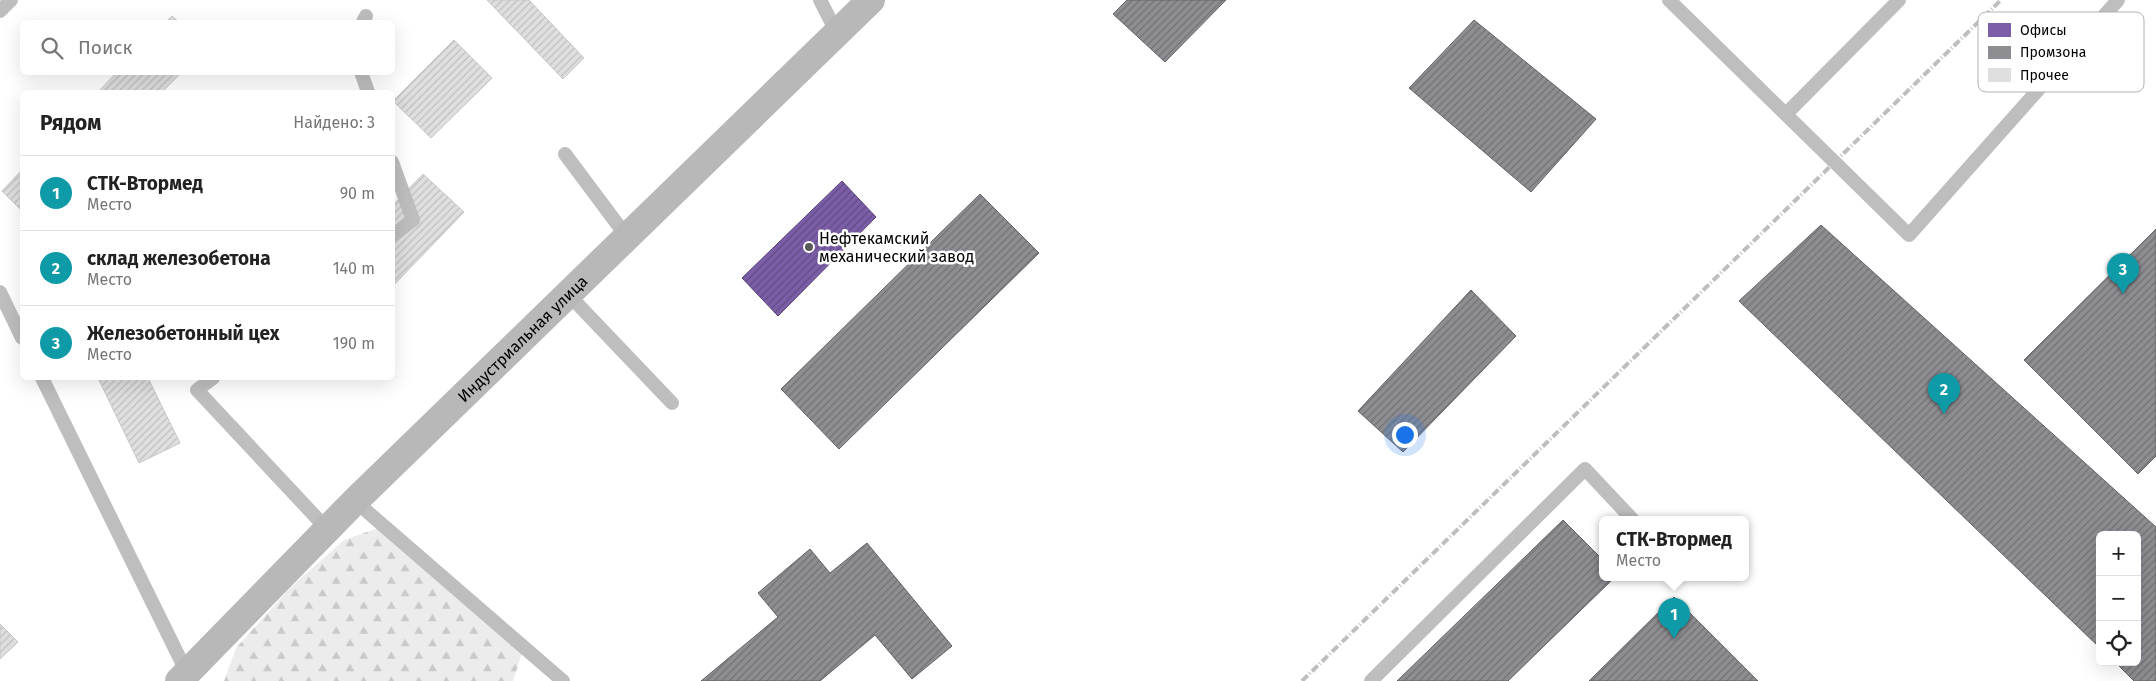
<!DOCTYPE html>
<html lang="ru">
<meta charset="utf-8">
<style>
body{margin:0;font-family:"Fira Sans",sans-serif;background:#f6f6f6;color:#222}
.controls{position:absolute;right:15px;bottom:15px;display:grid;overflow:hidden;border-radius:8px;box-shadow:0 5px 20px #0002}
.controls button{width:45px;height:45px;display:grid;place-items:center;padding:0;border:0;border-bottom:1px solid #e0e0e0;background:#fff;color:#222;font:25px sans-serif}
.you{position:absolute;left:1404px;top:434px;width:18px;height:18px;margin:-12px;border:4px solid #fff;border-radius:50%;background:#1a73e8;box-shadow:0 0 0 8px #1a73e833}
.badge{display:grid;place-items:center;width:32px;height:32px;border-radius:50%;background:#1a73e8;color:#fff;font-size:16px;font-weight:700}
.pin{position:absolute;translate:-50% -41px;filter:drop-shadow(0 1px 2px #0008)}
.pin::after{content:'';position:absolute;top:26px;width:18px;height:15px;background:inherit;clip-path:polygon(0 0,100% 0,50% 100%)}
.popup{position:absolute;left:1599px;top:516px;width:150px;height:65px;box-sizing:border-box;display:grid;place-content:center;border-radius:8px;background:#fff;filter:drop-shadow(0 1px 4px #0005);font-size:16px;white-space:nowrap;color:#767676}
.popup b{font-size:19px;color:#222}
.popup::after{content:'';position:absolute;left:50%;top:100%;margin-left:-10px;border:10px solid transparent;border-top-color:#fff}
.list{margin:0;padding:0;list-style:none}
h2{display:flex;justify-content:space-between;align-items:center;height:65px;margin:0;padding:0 20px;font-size:21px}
h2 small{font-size:16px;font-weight:400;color:#767676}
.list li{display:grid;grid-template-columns:32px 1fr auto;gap:15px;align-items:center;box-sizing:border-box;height:75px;padding:0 20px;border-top:1px solid #e0e0e0}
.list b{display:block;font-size:19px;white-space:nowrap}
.list p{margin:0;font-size:16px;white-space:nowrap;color:#767676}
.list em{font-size:16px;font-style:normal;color:#767676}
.icon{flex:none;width:28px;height:28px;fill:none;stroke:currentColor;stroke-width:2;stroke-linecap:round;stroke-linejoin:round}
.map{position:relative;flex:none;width:2156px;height:681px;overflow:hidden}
.search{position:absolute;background:#fff;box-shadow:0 5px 20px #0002;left:20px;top:20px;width:375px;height:55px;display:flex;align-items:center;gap:12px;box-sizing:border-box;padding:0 18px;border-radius:8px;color:#767676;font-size:19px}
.panel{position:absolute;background:#fff;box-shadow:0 5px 20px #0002;left:20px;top:90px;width:375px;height:290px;border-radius:8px}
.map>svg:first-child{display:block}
.forest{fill:url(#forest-firs)}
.offices{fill:url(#offices-hatch);stroke:#564275}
.industry{fill:url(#industry-hatch);stroke:#636366}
.building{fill:url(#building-hatch);stroke:#c7c7c7}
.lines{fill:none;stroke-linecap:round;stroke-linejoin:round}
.service{stroke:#bebebe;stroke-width:14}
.secondary{stroke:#b8b8b8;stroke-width:28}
.rail{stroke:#bebebe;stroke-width:4;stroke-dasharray:8 2.5 1 2.5;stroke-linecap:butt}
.poi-dot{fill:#595959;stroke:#fff;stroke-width:2}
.labels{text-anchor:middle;stroke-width:5;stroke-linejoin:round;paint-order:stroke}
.poi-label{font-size:16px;fill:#000;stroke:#fff;text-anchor:start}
.street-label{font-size:16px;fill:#000;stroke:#fff}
.key{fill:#fff;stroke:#b2b2b2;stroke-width:1}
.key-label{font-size:14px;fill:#000}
</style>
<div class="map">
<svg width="2156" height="681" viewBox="0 0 2156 681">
<defs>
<pattern id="forest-firs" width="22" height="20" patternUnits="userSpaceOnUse" patternTransform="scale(1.25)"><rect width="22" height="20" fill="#ececec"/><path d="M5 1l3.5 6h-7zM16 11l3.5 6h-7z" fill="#c9c9c9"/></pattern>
<pattern id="offices-hatch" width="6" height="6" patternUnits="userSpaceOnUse" patternTransform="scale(1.25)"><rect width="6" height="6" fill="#7b5ea7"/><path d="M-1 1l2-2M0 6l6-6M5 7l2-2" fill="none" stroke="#624b86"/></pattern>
<pattern id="industry-hatch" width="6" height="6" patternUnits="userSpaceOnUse" patternTransform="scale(1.25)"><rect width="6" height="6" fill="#8d8d92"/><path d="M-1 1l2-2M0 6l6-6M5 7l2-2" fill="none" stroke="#717175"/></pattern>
<pattern id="building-hatch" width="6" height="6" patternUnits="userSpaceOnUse" patternTransform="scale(1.25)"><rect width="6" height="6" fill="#dfdfdf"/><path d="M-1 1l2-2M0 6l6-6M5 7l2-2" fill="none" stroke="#bebebe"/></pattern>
</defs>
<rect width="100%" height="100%" fill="#fff"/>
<path class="forest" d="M390,524L525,644L513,681H224L236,648L290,588L344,540Z"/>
<path class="offices" d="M842,181L876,217L778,316L742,278Z"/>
<g class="industry">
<path d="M1127,0H1226L1165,62L1113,14Z"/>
<path d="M1474,20L1596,119L1531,192L1409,88Z"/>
<path d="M980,194L1039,253L839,449L781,389Z"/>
<path d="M1821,225L2156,527V681H2134L2115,662H2137V535H2100V648L1739,301Z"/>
<path d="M2156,229V456L2138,474L2024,360Z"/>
<path d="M1471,290L1516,336L1403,452L1358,411Z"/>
<path d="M1563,520L1603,560V578H1614L1508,681H1397Z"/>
<path d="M867,543L952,646L912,679L875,635L820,681H701L778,617L758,593L810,549L830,573Z"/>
<path d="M1674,597L1758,681H1589Z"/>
</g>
<g class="building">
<path d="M487,0H529L584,58L563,79Z"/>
<path d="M172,16L179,22H166Z"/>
<path d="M454,40L492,78L431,138L393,101Z"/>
<path d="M117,72H182L162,92H98Z"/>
<path d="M22,170V211L2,191Z"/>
<path d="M423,174L464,212L392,287V206Z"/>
<path d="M98,378H148L180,443L139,463Z"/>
<path d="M0,624L18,642L0,659Z"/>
</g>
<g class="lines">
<g class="service">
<path d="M820,0L837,33"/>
<path d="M1669,0L1909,235L2118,0"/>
<path d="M0,11L11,0"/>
<path d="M363,22L366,16"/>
<path d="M361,72L368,92"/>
<path d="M1786,114L1899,0"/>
<path d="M565,154L627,237"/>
<path d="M392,162L413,220L392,236"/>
<path d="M0,292L22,338"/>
<path d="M568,294L672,403"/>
<path d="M42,378L187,673"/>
<path d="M213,378L197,390L327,529"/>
<path d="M355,501L563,681"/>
<path d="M1371,681L1585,469L1633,520"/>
</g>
<path class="secondary" id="s1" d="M179,681L355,501L871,0"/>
<path class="rail" d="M1302,681L2001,0"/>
</g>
<circle class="poi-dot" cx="809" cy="247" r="5"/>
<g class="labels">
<g class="poi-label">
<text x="819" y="244">Нефтекамский<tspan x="819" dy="18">механический завод</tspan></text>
</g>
<g class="street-label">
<text dy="6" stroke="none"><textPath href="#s1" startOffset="485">Индустриальная улица</textPath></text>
</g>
</g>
<rect x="1978" y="12" width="166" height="80" rx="8" class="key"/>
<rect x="1988" y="23" width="23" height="14" fill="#7b5ea7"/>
<rect x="1988" y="46" width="23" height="13" fill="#8d8d92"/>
<rect x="1988" y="68" width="23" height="14" fill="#dfdfdf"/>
<g class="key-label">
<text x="2020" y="35">Офисы</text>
<text x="2020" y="57">Промзона</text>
<text x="2020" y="80">Прочее</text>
</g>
</svg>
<div class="controls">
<button>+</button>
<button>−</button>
<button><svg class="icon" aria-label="locate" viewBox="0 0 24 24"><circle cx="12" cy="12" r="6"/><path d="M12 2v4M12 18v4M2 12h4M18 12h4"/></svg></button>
</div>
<div class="you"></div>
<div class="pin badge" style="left:1674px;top:639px;background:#0f9aa8">1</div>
<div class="popup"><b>СТК-Втормед</b>Место</div>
<div class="pin badge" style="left:1944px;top:414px;background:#0f9aa8">2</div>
<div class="pin badge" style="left:2123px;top:294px;background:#0f9aa8">3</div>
<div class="search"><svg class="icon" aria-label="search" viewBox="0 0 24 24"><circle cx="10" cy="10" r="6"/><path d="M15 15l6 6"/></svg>Поиск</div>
<section class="panel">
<h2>Рядом<small>Найдено: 3</small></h2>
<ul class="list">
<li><span class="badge" style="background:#0f9aa8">1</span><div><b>СТК-Втормед</b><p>Место</p></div><em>90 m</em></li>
<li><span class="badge" style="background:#0f9aa8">2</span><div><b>склад железобетона</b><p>Место</p></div><em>140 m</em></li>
<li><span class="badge" style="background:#0f9aa8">3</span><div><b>Железобетонный цех</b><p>Место</p></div><em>190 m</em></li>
</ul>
</section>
</div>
